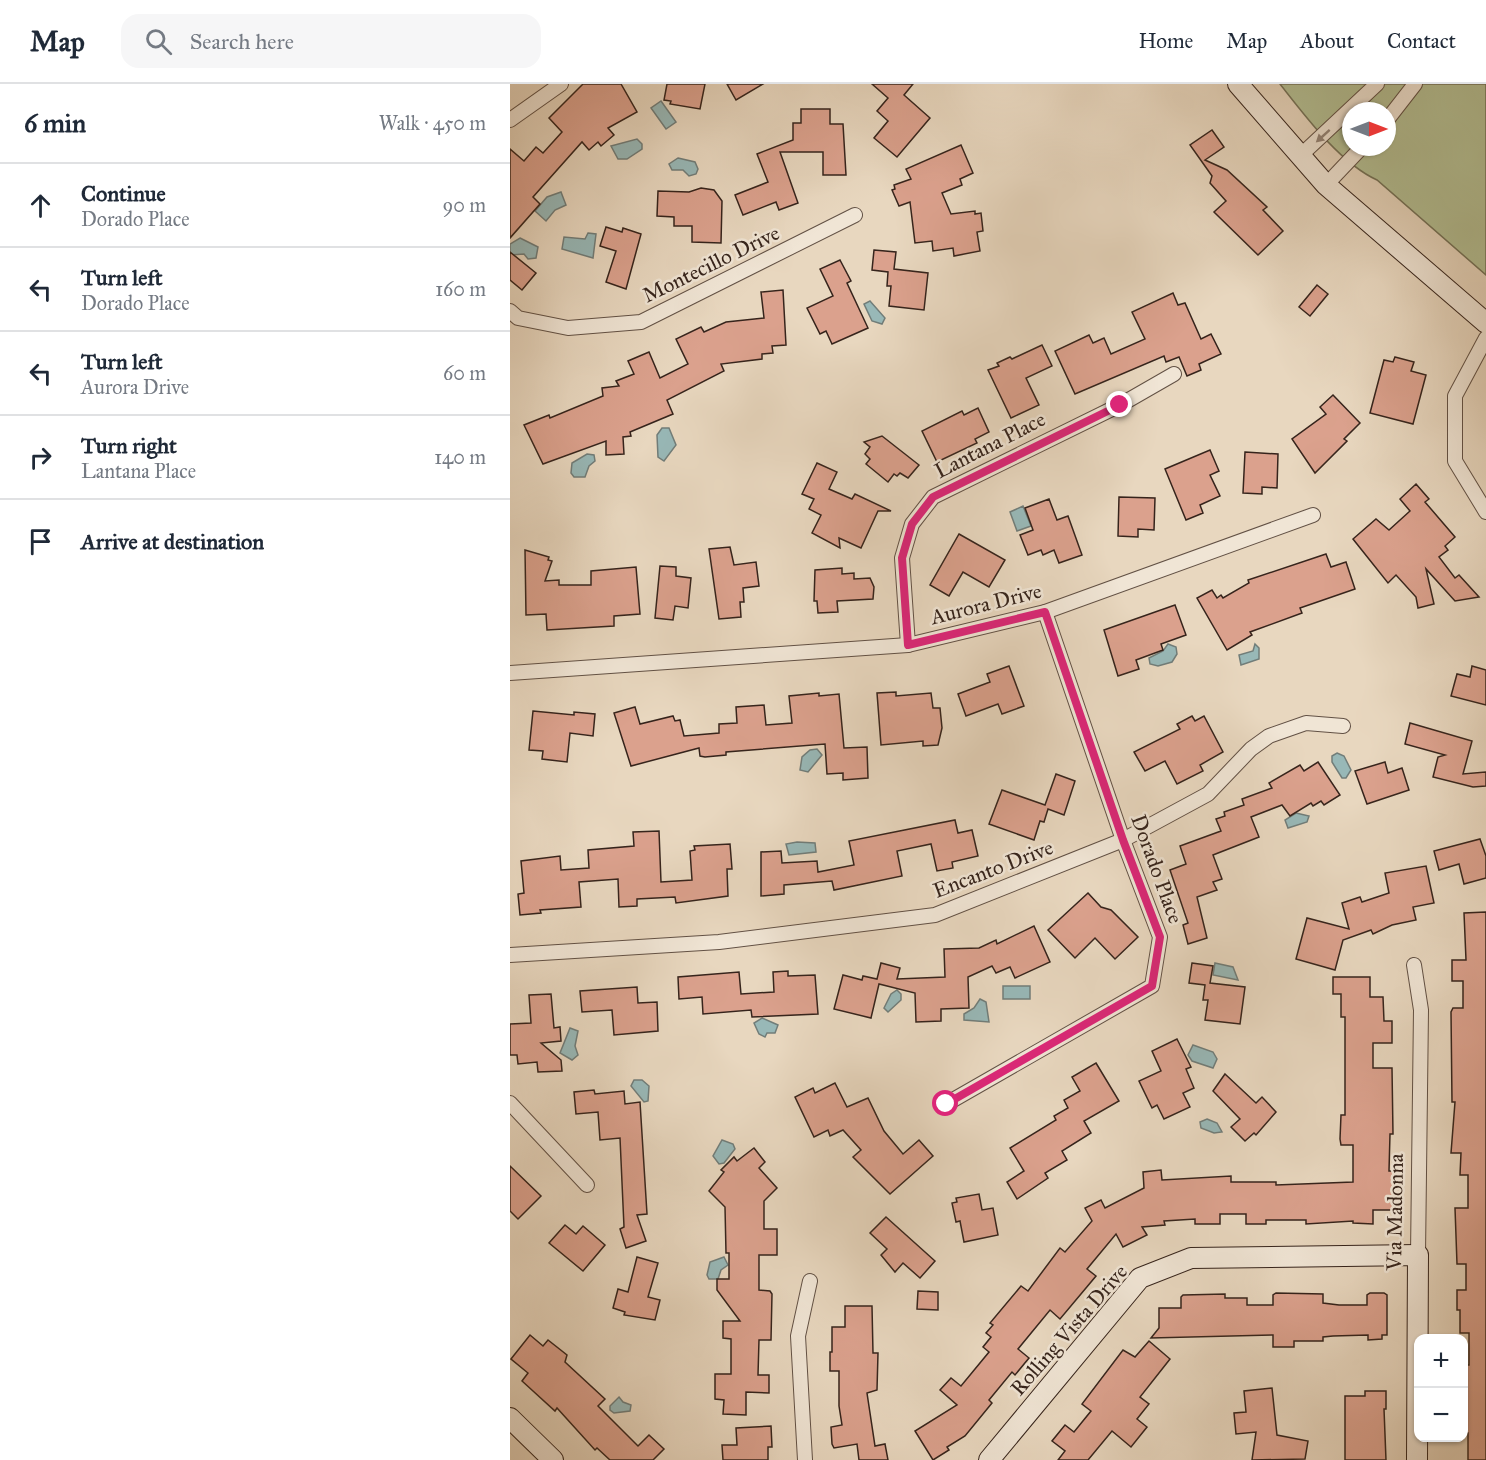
<!DOCTYPE html>
<meta charset="utf-8">
<style>
body{margin:0;font-family:"IM FELL Great Primer",serif;background:#f6f6f7;color:#1f2937}
.controls{position:absolute;right:18px;bottom:18px;display:grid;overflow:hidden;border-radius:12px;box-shadow:0 2px 4px #0004}
.controls button{width:54px;height:54px;display:grid;place-items:center;padding:0;border:0;border-bottom:2px solid #e0e1e3;background:#fff;color:#1f2937;font:30px sans-serif}
.compass{position:absolute;left:832px;top:18px;width:54px;height:54px;border-radius:50%;background:#fff;box-shadow:0 2px 4px #0004;rotate:90deg}
.stop{position:absolute;width:18px;height:18px;margin:-14px;border:4px solid #db2777;border-radius:50%;background:#fff}
.stop.end{background:#db2777;border-color:#fff;box-shadow:0 2px 6px #0008}
.list{margin:0;padding:0;list-style:none}
h2{display:flex;justify-content:space-between;align-items:center;height:78px;margin:0;padding:0 24px;font-size:26px}
h2 small{font-size:20px;font-weight:400;color:#747a83}
.list li{display:grid;grid-template-columns:39px 1fr auto;gap:18px;align-items:center;box-sizing:border-box;height:84px;padding:0 24px;border-top:2px solid #e0e1e3}
.list b{display:block;font-size:22px;white-space:nowrap}
.list p{margin:0;font-size:20px;white-space:nowrap;color:#747a83}
.list em{font-size:20px;font-style:normal;color:#747a83}
.icon{flex:none;width:33px;height:33px;fill:none;stroke:currentColor;stroke-width:2;stroke-linecap:round;stroke-linejoin:round}
.map{position:relative;flex:none;width:976px;height:1376px;overflow:hidden}
header{display:flex;align-items:center;gap:36px;box-sizing:border-box;height:84px;padding:0 30px;background:#fff;border-bottom:2px solid #e0e1e3}
header strong{font-size:28px}
nav{display:flex;gap:33px;margin-inline-start:auto;font-size:21px}
.search{width:420px;height:54px;background:#f6f6f7;display:flex;align-items:center;gap:15px;box-sizing:border-box;padding:0 21px;border-radius:18px;color:#747a83;font-size:22px}
main{display:flex}
aside{flex:1;background:#fff}
.map>svg:first-child{display:block}
.green{fill:#b3bf94;stroke:#747258;stroke-width:1.5;fill-rule:evenodd}
.water{fill:#98b8b7;stroke:#717d79;stroke-width:1.5}
.building{fill:#dba18d;stroke:#36241c;stroke-width:1.5}
.lines{fill:none;stroke-linecap:round;stroke-linejoin:round}
.street-casing{stroke:#625145;stroke-width:16}
.secondary-casing{stroke:#36241c;stroke-width:22}
.street{stroke:#f0e5d5;stroke-width:14}
.secondary{stroke:#f0e5d5;stroke-width:20}
.oneway{fill:#938478}
.route{stroke:#db2777;stroke-width:8}
.labels{text-anchor:middle;stroke-width:5;stroke-linejoin:round;paint-order:stroke}
.street-label{font-size:21px;fill:#36241c;stroke:#f0e5d5}
</style>
<header>
<strong>Map</strong>
<div class="search"><svg class="icon" aria-label="search" viewBox="0 0 24 24"><circle cx="10" cy="10" r="6"/><path d="M15 15l6 6"/></svg>Search here</div>
<nav><a>Home</a><a>Map</a><a>About</a><a>Contact</a></nav>
</header>
<main>
<aside>
<h2>6 min<small>Walk · 450 m</small></h2>
<ul class="list">
<li><svg class="icon" aria-label="ahead" viewBox="0 0 24 24"><path d="M12 20V5M6 11l6-6 6 6"/></svg><div><b>Continue</b><p>Dorado Place</p></div><em>90 m</em></li>
<li><svg class="icon" aria-label="left" viewBox="0 0 24 24"><path d="M17 20v-9H6M10 6l-5 5 5 5"/></svg><div><b>Turn left</b><p>Dorado Place</p></div><em>160 m</em></li>
<li><svg class="icon" aria-label="left" viewBox="0 0 24 24"><path d="M17 20v-9H6M10 6l-5 5 5 5"/></svg><div><b>Turn left</b><p>Aurora Drive</p></div><em>60 m</em></li>
<li><svg class="icon" aria-label="right" viewBox="0 0 24 24"><path d="M7 20v-9h11M14 6l5 5-5 5"/></svg><div><b>Turn right</b><p>Lantana Place</p></div><em>140 m</em></li>
<li><svg class="icon" aria-label="arrive" viewBox="0 0 24 24"><path d="M6 21V4h12l-3 4 3 4H6"/></svg><div><b>Arrive at destination</b></div></li>
</ul>
</aside>
<div class="map">
<svg width="976" height="1376" viewBox="0 0 976 1376">
<rect width="100%" height="100%" fill="#e8d7bf"/>
<filter id="stains"><feTurbulence type="fractalNoise" baseFrequency=".00333" numOctaves="4"/><feColorMatrix values="0 0 0 0 .2 0 0 0 0 .09 0 0 0 0 .02 0 0 0 .5 -.17"/></filter>
<radialGradient id="worn" r=".72"><stop offset=".6" stop-color="#630" stop-opacity="0"/><stop offset="1" stop-color="#630" stop-opacity=".3"/></radialGradient>
<path class="green" d="M770,0H976V191L867,96C830,79 796,33 770,0ZM841,27H877V63H841Z"/>
<g class="water">
<path d="M151,17L166,38L156,45L141,24Z"/>
<path d="M127,55L132,60V65L117,75H108L101,62Z"/>
<path d="M168,74L185,78L188,85L186,90L179,92L173,86H162L159,80Z"/>
<path d="M51,108L56,121L45,126L36,137L25,127L37,113Z"/>
<path d="M78,149L86,150L83,174L52,165L54,153L75,155Z"/>
<path d="M10,154L28,163L26,174L18,175L14,170L0,171V160Z"/>
<path d="M360,217L375,234L372,240L362,237L354,220Z"/>
<path d="M152,344H159L166,361L154,377L148,373L147,351Z"/>
<path d="M77,370L84,371L85,377L79,382L75,393H64L61,389L62,379Z"/>
<path d="M513,422L521,442L507,447L500,428Z"/>
<path d="M658,560L666,563L667,570L662,578L648,582L640,580L639,574L653,567Z"/>
<path d="M745,560L749,564V575L731,581L729,571L743,567Z"/>
<path d="M307,665L312,671L298,688L290,686L292,673L300,666Z"/>
<path d="M827,669L834,672L841,686L836,694H832L822,678V672Z"/>
<path d="M786,729L799,732L797,738L778,744L775,736Z"/>
<path d="M287,758L305,759L306,768L279,771L276,760Z"/>
<path d="M705,879L723,883L728,896L703,891Z"/>
<rect x="493" y="902" width="27" height="13"/>
<path d="M387,906L391,910V916L378,928L374,924L381,910Z"/>
<path d="M470,915L476,918L479,938L454,936V930L464,924Z"/>
<path d="M252,934L268,941L265,949H257L255,953L249,950L244,939Z"/>
<path d="M60,944L68,947L65,962L68,971L62,976L50,969Z"/>
<path d="M683,961L703,968L707,975L703,984L682,977L678,971Z"/>
<path d="M124,996H132L139,1002L138,1017L134,1018L121,1002Z"/>
<path d="M697,1035L707,1039L712,1048L704,1049L691,1044L690,1038Z"/>
<path d="M212,1056L223,1060L225,1065L214,1079L209,1080L203,1072Z"/>
<path d="M214,1173L218,1181L211,1186L208,1195H199L197,1191L200,1178Z"/>
<path d="M109,1313L113,1318L121,1321L120,1327L104,1329L100,1326V1322Z"/>
</g>
<g class="building">
<path d="M73,0H111L127,28L98,44L104,51L91,62L88,58L79,66L72,58L23,113L30,120L0,154V65L14,77L26,63L33,69L52,48L39,34Z"/>
<path d="M157,0H195L190,25L160,20L161,17L154,16Z"/>
<path d="M217,0H253L226,16Z"/>
<path d="M362,0H403L394,11L420,34L387,73L364,54L378,37L367,27L378,14Z"/>
<path d="M291,25H320V40H333L336,91H313V68H270L288,119L269,126L266,118L233,131L225,111L258,98L247,70L283,56V39H291Z"/>
<path d="M702,46L714,63L695,76L717,86L757,123L753,126L773,147L748,171L704,128L716,117L700,99L702,92L680,61Z"/>
<path d="M451,61L463,89L450,95L452,101L432,109L441,130L465,127V130L471,129L473,147L467,148L470,167L444,172L443,164L423,167L422,157L405,159L400,118L389,122L382,106L385,105L384,101L401,95L396,85Z"/>
<path d="M191,104L204,106L212,117L211,159L182,158V142H164V133L147,132L148,107L179,108Z"/>
<path d="M96,143L112,148L113,144L131,150L116,205L96,198L106,167L90,162Z"/>
<path d="M364,166L386,168L384,185L418,189L414,226L379,222L381,202H377L378,188L362,186Z"/>
<path d="M0,168L26,189L12,206L0,196Z"/>
<path d="M330,176L341,197L337,199L358,244L322,260L316,247L310,250L297,224L323,212L310,185Z"/>
<path d="M807,201L818,210L800,232L789,223Z"/>
<path d="M273,206L276,261L262,262L263,269L252,270V275L211,280L214,287L157,316L163,330L120,348L121,352L113,353L114,370L96,371V357L33,380L14,341L39,331L40,334L93,312L92,304L109,302L106,297L124,290L118,277L139,268L150,294L178,280L166,255L191,243L194,248L216,238L254,234L251,208Z"/>
<path d="M663,209L668,221L675,219L691,255L701,250L711,270L689,280L691,286L677,292L669,273L656,278L654,272L565,310L545,267L579,251L583,259L594,254L601,270L635,255L622,228Z"/>
<path d="M532,261L542,282L516,294L529,321L501,334L478,286L489,282L487,279L500,273L502,275Z"/>
<path d="M885,273L904,278L901,287L916,291L903,340L860,329L874,276L883,278Z"/>
<path d="M823,311L850,339L834,355L837,357L805,389L782,355L816,330L810,323Z"/>
<path d="M468,324L479,348L465,355L467,359L427,378L412,347L452,327L454,331Z"/>
<path d="M372,352L409,381L398,394L390,389L387,392L384,390L378,398L356,380L360,375L355,370L360,363L354,358Z"/>
<path d="M700,366L709,387L700,391L710,412L690,421L693,429L676,436L655,385Z"/>
<path d="M735,368L768,370L767,404L752,403V410L733,409Z"/>
<path d="M307,379L327,388L319,405L342,415L345,410L381,427H368L351,464L329,454L330,464L302,449L311,431L299,425L304,415L292,410Z"/>
<path d="M906,400L919,415L915,418L945,453L935,462L938,466L929,473L945,494L949,491L969,513L945,517L916,485L924,520L908,524L906,513L886,491L878,499L843,455L866,435L879,446L900,427L890,415Z"/>
<path d="M609,413L645,414L644,446L628,445V453L608,452Z"/>
<path d="M539,415L547,436L558,432L572,471L549,479L544,466L533,471L531,466L518,471L510,451L523,446L515,424Z"/>
<path d="M449,450L495,476L479,503L453,488L439,512L420,501Z"/>
<path d="M220,463L224,481L246,478L249,502L233,504L234,518H230L231,533L209,535L199,465Z"/>
<path d="M15,466L39,473L38,476L42,477L35,497L49,496V501H81V487L126,483L130,530L104,532V542L37,546L36,530L16,531Z"/>
<path d="M816,470L821,483L836,478L845,505L790,524L792,529L740,548L742,551L717,566L687,514L702,506L707,514L711,511L713,514L739,499L738,496Z"/>
<path d="M150,482L166,483V492L181,494L178,524L165,522L163,536L145,534Z"/>
<path d="M332,484V490L344,489V495L360,494L364,503L363,515L327,517L328,528L308,529L307,517H304L305,486Z"/>
<path d="M665,521L676,551L651,560L653,566L626,576L629,585L608,592L594,546Z"/>
<path d="M499,582L514,622L492,630L488,620L456,632L448,610L480,598L477,590Z"/>
<path d="M962,582L976,586V621L941,612L947,590L960,593Z"/>
<path d="M386,608V612L421,609L423,624H430L432,644L428,661L413,662V657L371,661L367,609Z"/>
<path d="M309,609V612L329,610L334,664L357,663L358,694L333,696V689L317,690L315,660L216,668V671L195,673L190,672L189,664L121,682L104,629L125,623L130,640L163,632L165,637L170,636L174,652L209,649V640L227,639L226,623L254,621L256,641L282,639L279,612Z"/>
<path d="M23,627L64,631V628L85,630L83,652L60,649L57,678L32,675L33,667L19,666Z"/>
<path d="M682,632L685,637L694,632L713,668L690,681L693,687L667,700L655,677L635,687L624,668L670,645L667,640Z"/>
<path d="M900,639L962,657L953,690L976,688V702L963,703L923,693L928,673L935,671L895,660Z"/>
<path d="M808,678L830,711L814,721L811,717L803,722L801,719L780,732L772,721L741,733L749,753L703,771L712,795L703,798L707,806L687,813L697,854L678,860L673,841L678,839L660,786L676,780L670,762L711,747L706,735L715,732L714,728L734,721L732,715L762,704L759,699L790,681L794,687Z"/>
<path d="M875,678L878,689L892,684L899,706L857,720L845,687Z"/>
<path d="M546,690L565,697L554,731L538,725L534,738L530,737L524,756L479,740L492,706L535,721Z"/>
<path d="M445,736L448,749L462,746L468,772L442,778L443,784L427,787L421,760L387,767L392,792L324,806L322,797L274,801V810L251,812V768L271,767L272,779L307,777L308,788L344,781L339,757Z"/>
<path d="M149,747L151,798L182,796L180,767L185,766L184,762L220,760L222,785H217L218,812L166,819L165,813L127,815V822L109,823L108,795L69,798L71,823L30,826L31,829L10,831L8,810L14,809L11,777L50,772L51,786L79,784L78,766L124,762L123,748Z"/>
<path d="M970,755L976,772V794L954,800L949,780L929,786L924,767Z"/>
<path d="M916,782L924,819L903,823L906,836L882,841L863,850L861,846L833,856L825,886L786,875L797,834L839,845L832,819L850,813L852,818L879,809L875,789Z"/>
<path d="M578,809L591,823L601,826L628,853L605,875L585,854L565,874L538,846Z"/>
<path d="M976,828V1376H958V1349H955L956,1326H954V1281H959V1249H950V1226H947V1206H956V1180H947L945,1124H958V1091H950L951,1069H941L945,1018H942L941,928L943,924H953V897H942V876H956L954,829Z"/>
<path d="M524,842L540,878L505,894L500,883L486,889L482,882L458,893L459,924L431,925V937L406,938L405,909L369,900L361,934L324,925L333,891L352,896L353,892L367,895L371,879L390,884L387,895L435,893L434,865L469,864L486,856L487,860Z"/>
<path d="M682,879L703,882L700,899L735,903L730,940L695,936L698,916H693L695,901L679,899Z"/>
<path d="M278,887V892L305,891L308,930L242,933L241,926L193,930L192,913L169,915L168,893L229,888L231,910L264,908L263,888Z"/>
<path d="M823,893H860V913H873L874,937H882V959H863V984H882L883,1050H880L879,1087H884V1126H863V1140L843,1139V1137L796,1140V1136H756V1140H736V1130H710V1140H685V1135L654,1137L655,1141L632,1143L637,1151L613,1163L606,1150L577,1185L586,1192L550,1235L540,1226L508,1265L519,1274L505,1291L502,1288L479,1316L482,1319L455,1352L437,1363L439,1366L423,1376L405,1347L447,1321L430,1306L441,1294L451,1302L479,1268L473,1263L481,1253L476,1249L483,1241L480,1239L511,1202L518,1207L550,1164L555,1168L582,1137L575,1124L591,1116L595,1124L634,1104L633,1088L651,1086L652,1096L721,1092V1098H766V1101L843,1098V1061H831L830,1055L831,1031H835V933H831V910H823Z"/>
<path d="M127,903L128,919L147,918L148,947L104,951L102,926L72,928L70,907Z"/>
<path d="M41,910L44,944L50,943L51,957L31,959L51,976L52,987L28,988L27,978L8,980L7,971H0V940L21,939L19,911Z"/>
<path d="M667,955L681,983L676,985L684,1004L673,1009L680,1023L654,1035L647,1021L642,1024L629,997L651,987L642,967Z"/>
<path d="M586,979L609,1017L574,1037L581,1049L552,1067L557,1076L535,1089L538,1094L507,1115L497,1098L514,1087L500,1064L546,1036L544,1032L558,1024L554,1016L570,1007L562,993Z"/>
<path d="M715,990L746,1019L752,1013L766,1028L746,1051L744,1049L735,1057L721,1043L730,1035L703,1007Z"/>
<path d="M325,999L337,1023L358,1014L374,1047L393,1070L409,1056L423,1072L380,1110L343,1073L351,1066L333,1046L320,1052L318,1046L304,1053L285,1013L303,1004L305,1009Z"/>
<path d="M84,1006L85,1010L114,1007L115,1020L130,1018L137,1130L127,1131L136,1157L116,1164L110,1145L114,1143L110,1054L90,1056L88,1028L66,1030L64,1008Z"/>
<path d="M244,1064L255,1078L249,1084L267,1104L254,1117V1145H267V1171H249V1206L260,1207L262,1210L261,1256H249L248,1291H259V1309L236,1308V1331L213,1330L214,1316L205,1315V1290H221V1255L213,1254V1237H230L207,1206V1195H219V1169H216L215,1123L199,1107L214,1088L211,1086L224,1073L227,1077Z"/>
<path d="M0,1082L31,1112L8,1135L0,1127Z"/>
<path d="M469,1110L472,1126L483,1124L488,1151L454,1158L450,1137L446,1138L442,1119L447,1118L446,1114Z"/>
<path d="M376,1133L425,1177L410,1194L393,1179L385,1188L371,1171L377,1165L360,1149Z"/>
<path d="M55,1141L66,1150L73,1142L95,1161L73,1187L39,1159Z"/>
<path d="M127,1173L148,1179L138,1213L150,1216L145,1236L114,1231L115,1228L103,1224L108,1205L118,1208Z"/>
<path d="M408,1207L428,1208V1226L407,1225Z"/>
<path d="M766,1209L813,1210V1219L829,1221H857V1211L860,1209H874L877,1211V1251H872V1255L858,1256V1251L823,1252L813,1253V1257H784V1263H763V1251L641,1254L649,1244V1224H671V1213L673,1211L715,1210V1214H737V1221H763V1211Z"/>
<path d="M335,1222H362L363,1269H368L367,1306L357,1309L365,1362L375,1360L378,1376H349L347,1360L324,1364L322,1360L321,1343L332,1341L329,1322V1287H320V1268H322V1243H335Z"/>
<path d="M20,1251L33,1262L38,1256L57,1271L55,1278L95,1315L88,1322L128,1362L139,1351L154,1365L143,1376H100L87,1364L85,1366L47,1324L45,1327L12,1297L18,1289L1,1275Z"/>
<path d="M639,1257L660,1275L630,1313L639,1320L627,1335L637,1343L621,1363L602,1347L578,1376H548L555,1367L542,1357L555,1341L564,1348L581,1327L572,1320L613,1266L625,1273Z"/>
<path d="M762,1304L767,1351L798,1357L795,1375L742,1376L746,1348L726,1350L724,1329L736,1328L734,1307Z"/>
<path d="M855,1307H876V1325H874L876,1376H835V1312H855Z"/>
<path d="M261,1342L262,1363H258V1376H213L212,1361H227L226,1344Z"/>
</g>
<g class="lines">
<g class="street-casing">
<g id="street">
<path d="M0,36L51,0"/>
<path d="M877,36L905,0"/>
<path d="M789,73L867,0"/>
<path d="M816,101L852,63"/>
<path d="M0,227L8,234L58,244L131,238L345,131"/>
<path d="M976,254L945,312V377L976,428"/>
<path d="M398,561L392,474L402,440L423,413L610,321L664,290"/>
<path d="M0,589L398,561L535,528L803,431"/>
<path d="M0,871L209,858L425,831L613,756L698,710L741,665L759,652L796,639L833,642"/>
<path d="M904,881L911,926L908,1171"/>
<path d="M0,1019L77,1101"/>
<path d="M436,1020L642,902L650,853L613,756L535,528"/>
<path d="M295,1376L288,1252L300,1197"/>
</g>
</g>
<g class="secondary-casing">
<g id="secondary">
<path d="M728,0L816,101L976,239"/>
<path d="M0,1334L43,1376"/>
<path d="M479,1376L630,1194L681,1174L908,1171L907,1376"/>
</g>
</g>
<use href="#street" class="street"/>
<use href="#secondary" class="secondary"/>
</g>
<defs><path id="oneway-solid" d="M-6-.8H1V-3.2L6.5 0L1 3.2V.8H-6Z" transform="scale(1.5)"/></defs>
<use class="oneway" href="#oneway-solid" transform="translate(813 52) rotate(138)"/>
<g class="lines">
<path class="route" d="M436,1020L642,902L650,853L613,756L535,528L398,561L392,474L402,440L423,413L610,321"/>
</g>
<g class="labels">
<g class="street-label">
<text transform="translate(201 180) rotate(-26)" y="7">Montecillo Drive</text>
<text transform="translate(480 361) rotate(-27)" y="7">Lantana Place</text>
<text transform="translate(476 520) rotate(-14)" y="7">Aurora Drive</text>
<text transform="translate(483 785) rotate(-21)" y="7">Encanto Drive</text>
<text transform="translate(647 785) rotate(70)" y="7">Dorado Place</text>
<text transform="translate(885 1128) rotate(-89)" y="7">Via Madonna</text>
<text transform="translate(559 1246) rotate(-49)" y="7">Rolling Vista Drive</text>
</g>
</g>
<rect width="100%" height="100%" filter="url(#stains)"/>
<rect width="100%" height="100%" fill="url(#worn)"/>
</svg>
<div class="controls">
<button>+</button>
<button>−</button>
</div>
<svg class="compass" viewBox="-18 -18 36 36"><path d="M0-13l5 13h-10z" fill="#e53935"/><path d="M0 13l5-13h-10z" fill="#747a83"/></svg>
<div class="stop" style="left:436px;top:1020px"></div>
<div class="stop end" style="left:610px;top:321px"></div>
</div>
</main>
